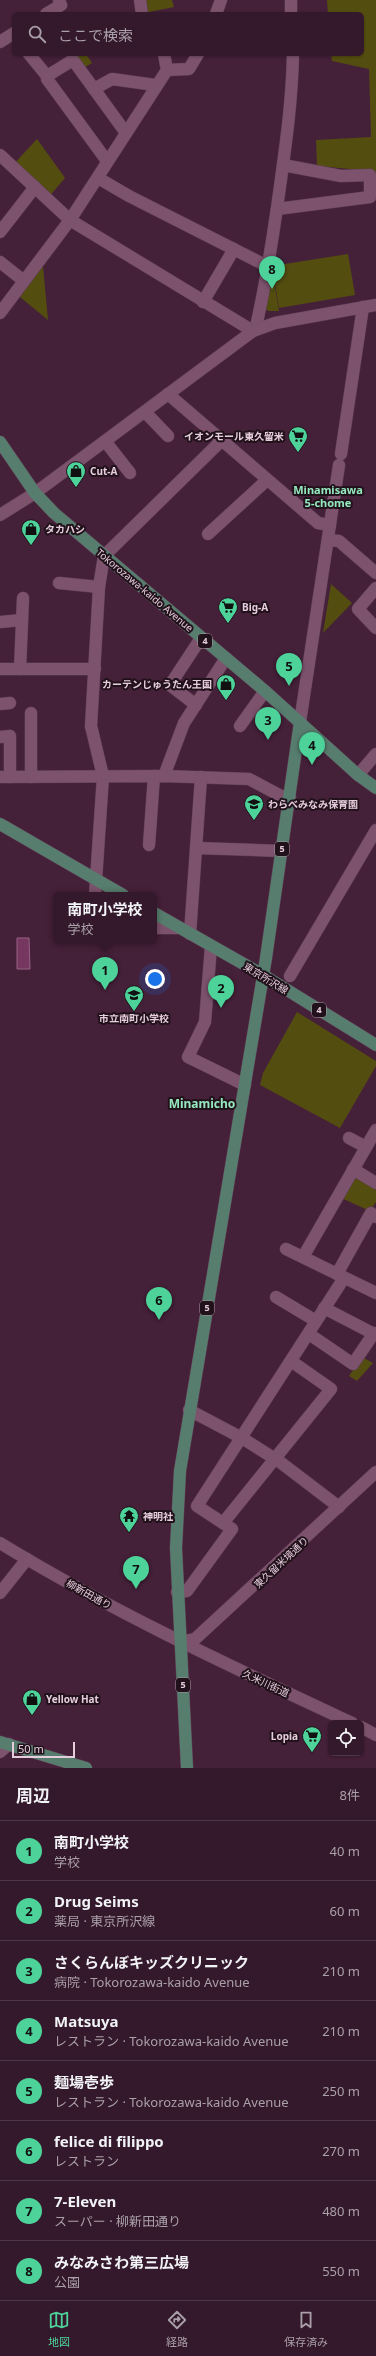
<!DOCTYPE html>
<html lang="ja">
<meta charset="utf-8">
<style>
body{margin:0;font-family:"Noto Sans","Noto Sans JP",sans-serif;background:#3c2133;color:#f1f3f6}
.controls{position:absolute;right:12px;bottom:12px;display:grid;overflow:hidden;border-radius:6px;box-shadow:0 1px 3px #0004}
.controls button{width:36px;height:36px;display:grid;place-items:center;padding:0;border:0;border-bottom:1px solid #4e3747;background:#34182b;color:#f1f3f6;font:20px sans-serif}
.scale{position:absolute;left:12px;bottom:10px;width:63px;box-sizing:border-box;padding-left:4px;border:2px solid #e6cddc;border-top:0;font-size:11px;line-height:14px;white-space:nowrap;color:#e6cddc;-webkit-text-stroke:3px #21111b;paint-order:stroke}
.you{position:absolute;left:155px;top:979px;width:14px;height:14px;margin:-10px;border:3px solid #fff;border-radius:50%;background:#1a73e8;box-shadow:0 0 0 6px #1a73e833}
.badge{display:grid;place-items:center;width:26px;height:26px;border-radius:50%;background:#4dd39a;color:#111;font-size:13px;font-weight:700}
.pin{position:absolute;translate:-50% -33px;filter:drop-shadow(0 1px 2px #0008)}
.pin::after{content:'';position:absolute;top:21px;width:14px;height:12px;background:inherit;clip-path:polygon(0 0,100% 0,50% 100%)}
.popup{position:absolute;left:53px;top:892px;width:104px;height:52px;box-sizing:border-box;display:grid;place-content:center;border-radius:6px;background:#34182b;filter:drop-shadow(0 1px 3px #0005);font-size:13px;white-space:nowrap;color:#a9a0a9}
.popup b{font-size:15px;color:#f1f3f6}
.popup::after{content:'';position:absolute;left:50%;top:100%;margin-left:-8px;border:8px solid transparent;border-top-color:#34182b}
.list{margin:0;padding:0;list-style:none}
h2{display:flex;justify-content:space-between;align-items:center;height:52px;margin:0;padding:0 16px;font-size:17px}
h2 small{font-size:13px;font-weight:400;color:#a9a0a9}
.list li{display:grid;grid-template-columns:26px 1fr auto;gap:12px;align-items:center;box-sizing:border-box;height:60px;padding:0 16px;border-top:1px solid #4e3747}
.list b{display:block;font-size:15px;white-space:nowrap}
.list p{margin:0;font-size:13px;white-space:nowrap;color:#a9a0a9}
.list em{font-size:13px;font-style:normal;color:#a9a0a9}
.icon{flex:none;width:22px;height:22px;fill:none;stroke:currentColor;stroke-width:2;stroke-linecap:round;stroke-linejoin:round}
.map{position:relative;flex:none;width:376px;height:1768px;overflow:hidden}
.search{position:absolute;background:#34182b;box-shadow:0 1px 3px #0004;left:12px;right:12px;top:12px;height:44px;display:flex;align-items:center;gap:10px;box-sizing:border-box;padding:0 14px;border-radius:6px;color:#a9a0a9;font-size:15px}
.sheet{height:532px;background:#34182b}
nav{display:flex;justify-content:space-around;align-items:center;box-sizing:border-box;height:56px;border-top:1px solid #4e3747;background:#34182b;font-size:11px;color:#a9a0a9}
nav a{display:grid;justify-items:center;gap:2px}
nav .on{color:#4dd39a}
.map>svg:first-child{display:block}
.green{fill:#544d10}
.water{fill:#753660;stroke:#976385}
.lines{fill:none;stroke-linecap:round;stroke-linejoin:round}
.minor-casing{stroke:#5f3e55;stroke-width:13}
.major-casing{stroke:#5f3e55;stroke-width:13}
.minor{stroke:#7c526c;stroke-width:12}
.major{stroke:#577d6f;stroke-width:12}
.labels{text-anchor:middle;stroke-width:4;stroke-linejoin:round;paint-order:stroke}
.shield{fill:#21111b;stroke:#ab95a2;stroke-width:1}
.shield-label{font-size:9px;font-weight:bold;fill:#e6cddc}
.poi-label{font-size:10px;font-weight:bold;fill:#e6cddc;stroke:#21111b;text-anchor:start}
.street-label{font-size:10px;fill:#e6cddc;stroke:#21111b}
.neighbourhood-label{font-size:11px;font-weight:bold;fill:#95e8be;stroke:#21111b}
.quarter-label{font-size:12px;font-weight:bold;fill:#95e8be;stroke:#21111b}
</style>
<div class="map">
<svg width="376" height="1768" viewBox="0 0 376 1768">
<rect width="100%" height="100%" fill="#452039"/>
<g class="green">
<path d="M140,0H172L174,7L144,13Z"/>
<path d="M327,0H376V193L373,171L317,166L316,140L371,137L369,69L332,61L331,54H362V14H328Z"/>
<path d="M68,54H86L92,63L82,69Z"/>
<path d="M37,139L65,178L47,199L12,166Z"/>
<path d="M348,254L355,295L279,308L272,266Z"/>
<path d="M42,256L48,320L15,293Z"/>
<path d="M272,270L279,311H269L265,309Z"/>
<path d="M331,584L352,603L323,633Z"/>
<path d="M297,1012L376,1061V1066L340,1128L260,1085L263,1073Z"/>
<path d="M353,1173L376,1186V1202L370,1211L339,1197Z"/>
<path d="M362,1357L373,1363L357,1381L349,1376Z"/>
</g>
<path class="water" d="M17,938H29L30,969H17Z"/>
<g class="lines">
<g class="minor-casing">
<g id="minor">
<path d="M140,0L142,14"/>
<path d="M291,0V14"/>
<path d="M46,14L61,5L59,0"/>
<path d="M216,14L221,0"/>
<path d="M0,42L14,33"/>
<path d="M29,54L47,76V79L107,161"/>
<path d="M164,54L167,70"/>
<path d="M47,76L73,60L126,133"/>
<path d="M94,89L112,79L155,85"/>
<path d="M0,155L70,220L253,331"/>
<path d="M98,178L129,196L269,267"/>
<path d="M277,209L370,197V175L341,176L283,165"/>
<path d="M0,232L35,187"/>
<path d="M0,262L24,281"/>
<path d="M203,302L234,249"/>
<path d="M0,313L70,220L167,70L189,69L198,54"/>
<path d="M259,328L257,322C266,283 271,248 277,208C284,157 292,106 293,54"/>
<path d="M168,394L318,523L330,525"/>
<path d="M145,412L168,436"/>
<path d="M105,441L130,473"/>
<path d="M341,454L363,307"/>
<path d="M0,515L35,493L253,331L275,323L376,305"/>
<path d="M208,534L267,480"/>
<path d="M328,540L339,541L376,573"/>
<path d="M59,583L99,587"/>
<path d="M376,588L358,609L376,628"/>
<path d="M0,622L22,620"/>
<path d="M0,669H95"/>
<path d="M20,669L23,598"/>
<path d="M0,704L10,703"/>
<path d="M196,705L170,685L201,638"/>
<path d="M31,713V777"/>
<path d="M300,722L339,465"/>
<path d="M240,726L265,691"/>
<path d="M0,737L10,736V777"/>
<path d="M358,775L376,754"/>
<path d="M164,776L184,723L226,658"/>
<path d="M0,777L164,776L249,779L281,796L290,797"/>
<path d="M149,845L154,776"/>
<path d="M196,848L282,851"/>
<path d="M95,895L103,776L91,726L99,587L104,556L221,441"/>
<path d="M154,928H180"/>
<path d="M190,934L201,777"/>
<path d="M211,946L205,1022L188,1057L245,1085"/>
<path d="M290,976L376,830"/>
<path d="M349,1138L366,1147"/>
<path d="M353,1169L376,1183"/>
<path d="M286,1249L376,1293"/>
<path d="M303,1257L376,1130"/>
<path d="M337,1274L371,1213L376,1217"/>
<path d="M276,1297L316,1321"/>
<path d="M324,1308L376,1335"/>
<path d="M309,1334L353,1364L374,1333"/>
<path d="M189,1410L242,1438L280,1462L339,1507"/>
<path d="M223,1523L331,1389L291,1361"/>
<path d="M0,1543C113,1612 232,1667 352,1723"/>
<path d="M177,1592L187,1591L232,1529L197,1506L344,1278"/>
<path d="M0,1593L27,1559"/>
<path d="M180,1642L195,1639L376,1472"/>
<path d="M361,1727L376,1735"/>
<path d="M0,1752L9,1744"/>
</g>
</g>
<g class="major-casing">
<g id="major">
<path d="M0,442L35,493L54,513L265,691L358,775L376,788"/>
<path d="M0,824L123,895"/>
<path d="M154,913L263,975L376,1045"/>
<path d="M0,1742L86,1768"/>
<path d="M187,1768L176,1548L180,1471L266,958L300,722"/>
</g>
</g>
<use href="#minor" class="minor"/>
<use href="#major" class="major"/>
</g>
<defs>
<g id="supermarket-pin" transform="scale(1)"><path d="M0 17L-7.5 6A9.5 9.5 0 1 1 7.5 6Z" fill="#4dd39a" stroke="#21111b"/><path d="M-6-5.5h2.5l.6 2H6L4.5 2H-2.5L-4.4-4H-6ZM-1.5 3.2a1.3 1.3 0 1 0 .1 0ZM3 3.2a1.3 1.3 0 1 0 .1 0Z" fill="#111"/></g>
<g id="shop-pin" transform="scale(1)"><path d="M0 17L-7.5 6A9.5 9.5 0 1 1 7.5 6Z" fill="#4dd39a" stroke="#21111b"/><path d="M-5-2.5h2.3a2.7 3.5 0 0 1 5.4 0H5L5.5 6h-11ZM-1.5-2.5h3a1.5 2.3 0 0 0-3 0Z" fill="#111"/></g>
<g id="school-pin" transform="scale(1)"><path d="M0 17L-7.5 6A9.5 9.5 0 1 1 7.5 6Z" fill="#4dd39a" stroke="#21111b"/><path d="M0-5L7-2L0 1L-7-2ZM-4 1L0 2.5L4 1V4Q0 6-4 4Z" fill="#111"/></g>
<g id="temple-pin" transform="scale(1)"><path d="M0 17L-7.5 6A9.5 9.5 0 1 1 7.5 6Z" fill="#4dd39a" stroke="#21111b"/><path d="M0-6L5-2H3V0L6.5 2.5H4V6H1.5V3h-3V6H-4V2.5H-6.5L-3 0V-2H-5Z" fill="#111"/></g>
</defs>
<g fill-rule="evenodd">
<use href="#supermarket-pin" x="298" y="436"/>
<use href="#shop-pin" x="76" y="471"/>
<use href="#shop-pin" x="31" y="529"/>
<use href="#supermarket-pin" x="228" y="607"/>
<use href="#shop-pin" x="226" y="684"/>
<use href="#school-pin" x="254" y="804"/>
<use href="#school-pin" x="134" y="995"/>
<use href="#temple-pin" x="129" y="1516"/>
<use href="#shop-pin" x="32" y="1699"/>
<use href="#supermarket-pin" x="312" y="1736"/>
</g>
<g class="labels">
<g class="shield">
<rect x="198" y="634" width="14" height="14" rx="3"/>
<rect x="275" y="842" width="14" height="14" rx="3"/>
<rect x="312" y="1003" width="14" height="14" rx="3"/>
<rect x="200" y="1301" width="14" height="14" rx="3"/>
<rect x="176" y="1678" width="14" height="14" rx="3"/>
</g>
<g class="shield-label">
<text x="205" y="644">4</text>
<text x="282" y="852">5</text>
<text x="319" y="1013">4</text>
<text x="207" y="1311">5</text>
<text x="183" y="1688">5</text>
</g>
<g class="poi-label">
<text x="284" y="440" text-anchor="end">イオンモール東久留米</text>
<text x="90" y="475">Cut-A</text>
<text x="45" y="533">タカハシ</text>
<text x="242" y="611">Big-A</text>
<text x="212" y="688" text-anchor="end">カーテンじゅうたん王国</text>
<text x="268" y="808">わらべみなみ保育園</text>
<text x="134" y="1022" text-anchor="middle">市立南町小学校</text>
<text x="143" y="1520">神明社</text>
<text x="46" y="1703">Yellow Hat</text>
<text x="298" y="1740" text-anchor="end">Lopia</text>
</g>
<g class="street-label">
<text transform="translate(145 590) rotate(40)" y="4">Tokorozawa-kaido Avenue</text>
<text transform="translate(266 978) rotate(31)" y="4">東京所沢線</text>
<text transform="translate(281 1562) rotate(-43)" y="4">東久留米境通り</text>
<text transform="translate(89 1594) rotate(29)" y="4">柳新田通り</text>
<text transform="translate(266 1683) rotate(25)" y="4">久米川街道</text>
</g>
<g class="neighbourhood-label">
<text x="328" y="494">Minamisawa<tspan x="328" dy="13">5-chome</tspan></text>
</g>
<g class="quarter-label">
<text x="202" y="1108">Minamicho</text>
</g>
</g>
</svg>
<div class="controls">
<button><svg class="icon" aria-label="locate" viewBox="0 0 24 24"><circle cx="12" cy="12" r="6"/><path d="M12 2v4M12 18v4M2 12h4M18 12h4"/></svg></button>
</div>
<div class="scale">50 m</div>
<div class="you"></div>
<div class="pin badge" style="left:105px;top:990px">1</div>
<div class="popup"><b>南町小学校</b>学校</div>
<div class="pin badge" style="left:221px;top:1008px">2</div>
<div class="pin badge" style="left:268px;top:740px">3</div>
<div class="pin badge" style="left:312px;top:765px">4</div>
<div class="pin badge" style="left:289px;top:686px">5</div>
<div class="pin badge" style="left:159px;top:1320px">6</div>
<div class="pin badge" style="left:136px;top:1589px">7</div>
<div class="pin badge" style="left:272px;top:289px">8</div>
<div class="search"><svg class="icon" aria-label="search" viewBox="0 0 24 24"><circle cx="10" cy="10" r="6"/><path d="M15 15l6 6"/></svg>ここで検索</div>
</div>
<section class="sheet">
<h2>周辺<small>8件</small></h2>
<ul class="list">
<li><span class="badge">1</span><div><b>南町小学校</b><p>学校</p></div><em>40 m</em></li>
<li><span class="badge">2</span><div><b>Drug Seims</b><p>薬局 · 東京所沢線</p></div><em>60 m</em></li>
<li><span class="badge">3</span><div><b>さくらんぼキッズクリニック</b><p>病院 · Tokorozawa-kaido Avenue</p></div><em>210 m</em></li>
<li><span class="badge">4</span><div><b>Matsuya</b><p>レストラン · Tokorozawa-kaido Avenue</p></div><em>210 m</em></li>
<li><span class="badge">5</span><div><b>麺場壱歩</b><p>レストラン · Tokorozawa-kaido Avenue</p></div><em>250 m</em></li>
<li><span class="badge">6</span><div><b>felice di filippo</b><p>レストラン</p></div><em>270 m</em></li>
<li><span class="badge">7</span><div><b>7-Eleven</b><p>スーパー · 柳新田通り</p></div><em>480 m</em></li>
<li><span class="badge">8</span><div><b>みなみさわ第三広場</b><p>公園</p></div><em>550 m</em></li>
</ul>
</section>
<nav>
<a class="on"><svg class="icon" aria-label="map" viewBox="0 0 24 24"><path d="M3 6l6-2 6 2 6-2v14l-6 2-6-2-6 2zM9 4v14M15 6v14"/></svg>地図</a>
<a><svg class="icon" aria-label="directions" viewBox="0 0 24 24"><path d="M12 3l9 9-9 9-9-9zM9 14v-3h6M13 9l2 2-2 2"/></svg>経路</a>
<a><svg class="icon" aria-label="saved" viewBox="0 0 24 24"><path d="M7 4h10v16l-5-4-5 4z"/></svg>保存済み</a>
</nav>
